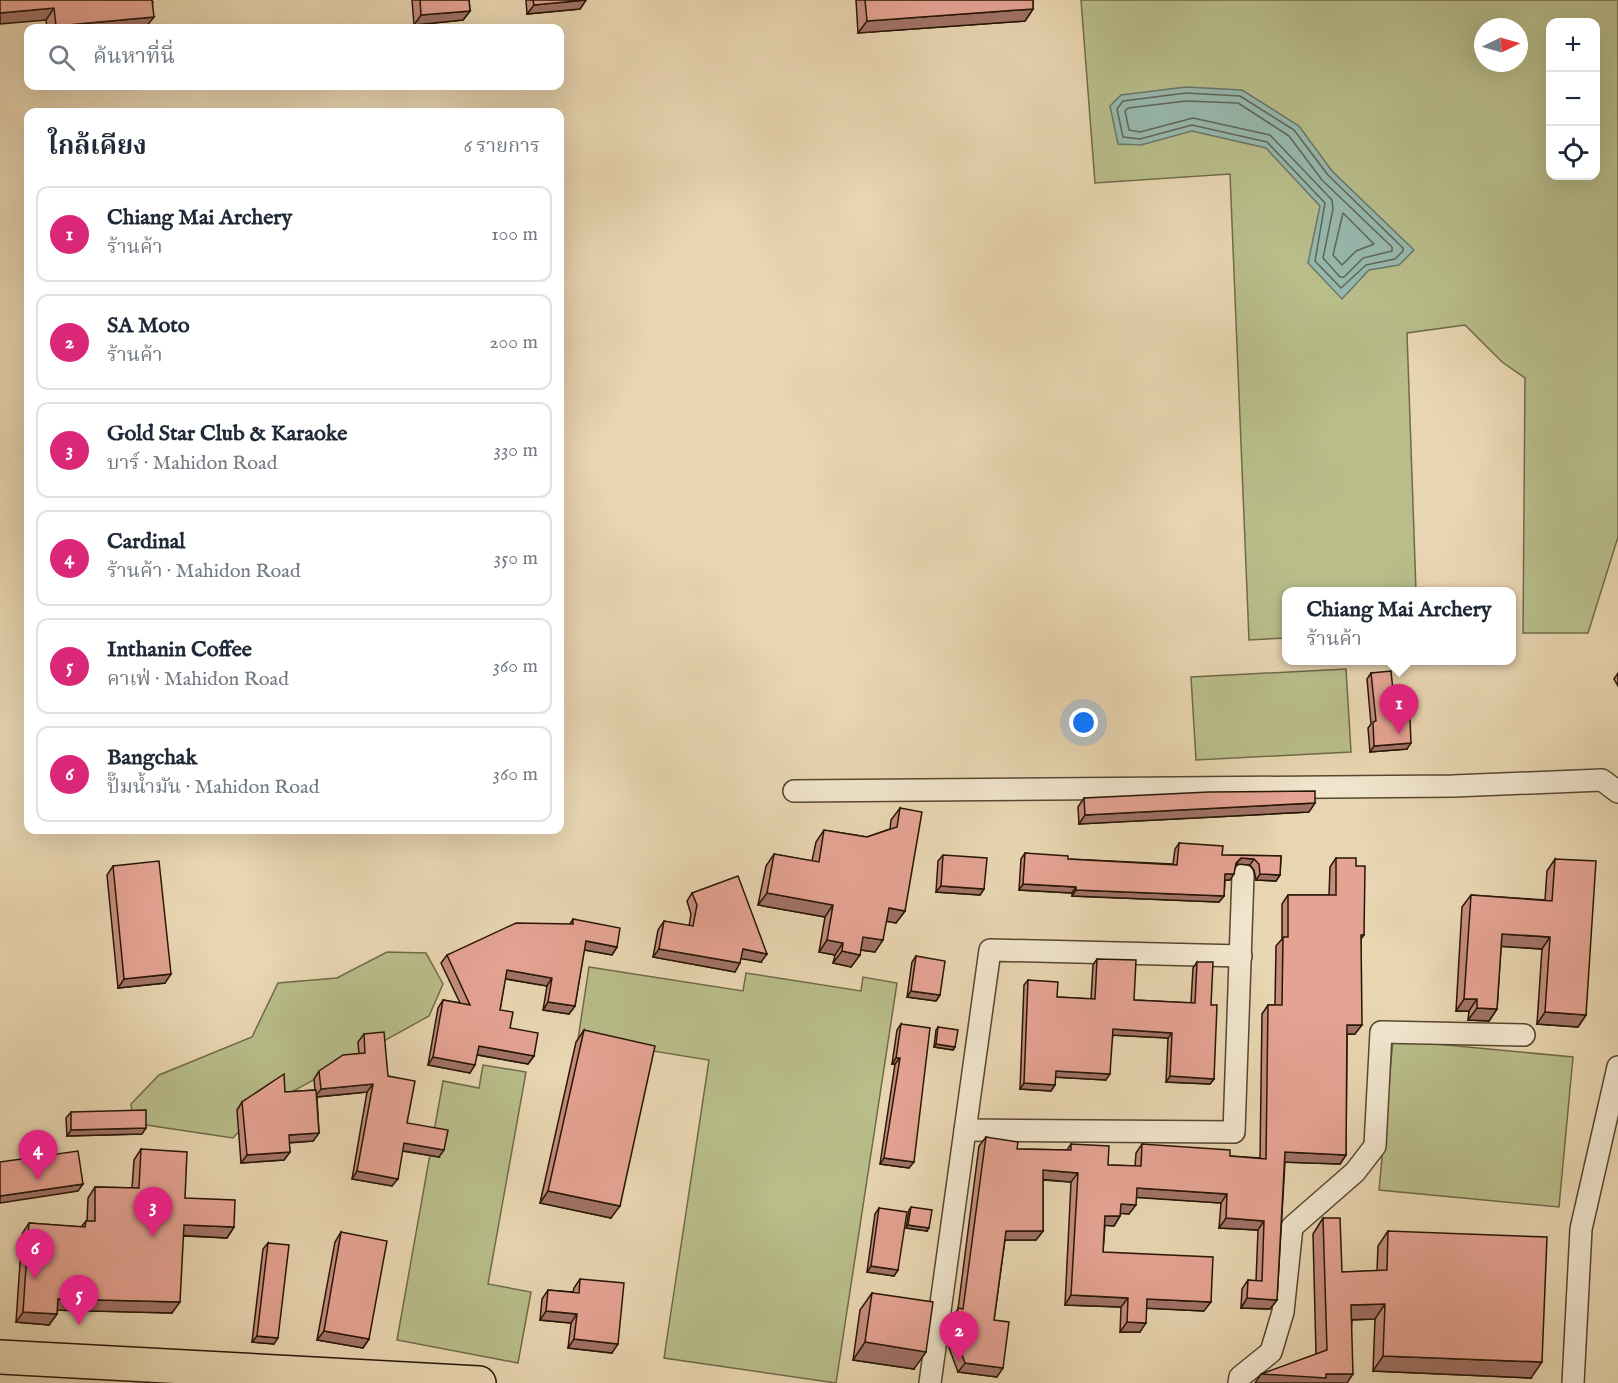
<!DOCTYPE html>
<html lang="th">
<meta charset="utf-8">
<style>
body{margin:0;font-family:"IM FELL English","Noto Serif Thai",serif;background:#f2f2f3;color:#1f2937}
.controls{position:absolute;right:18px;top:18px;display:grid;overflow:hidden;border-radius:12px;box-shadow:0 6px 24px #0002}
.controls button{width:54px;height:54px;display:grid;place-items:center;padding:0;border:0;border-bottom:2px solid #e0e1e3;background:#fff;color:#1f2937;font:30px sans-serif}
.compass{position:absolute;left:1474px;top:18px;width:54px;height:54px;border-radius:50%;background:#fff;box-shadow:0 6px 24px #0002;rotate:85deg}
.you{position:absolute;left:1084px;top:723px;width:21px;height:21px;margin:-15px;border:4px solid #fff;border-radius:50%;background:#1a73e8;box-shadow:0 0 0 9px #1a73e833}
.badge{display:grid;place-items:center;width:39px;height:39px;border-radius:50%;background:#db2777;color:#fff;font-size:20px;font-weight:700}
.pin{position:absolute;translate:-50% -50px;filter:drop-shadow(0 2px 3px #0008)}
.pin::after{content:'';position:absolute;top:32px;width:21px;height:18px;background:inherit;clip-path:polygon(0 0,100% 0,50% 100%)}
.popup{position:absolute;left:1282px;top:587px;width:234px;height:78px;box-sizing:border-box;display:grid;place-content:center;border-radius:12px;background:#fff;filter:drop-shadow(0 2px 4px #0005);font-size:20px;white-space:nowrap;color:#747a83}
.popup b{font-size:22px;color:#1f2937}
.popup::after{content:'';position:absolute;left:50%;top:100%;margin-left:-12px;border:12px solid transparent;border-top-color:#fff}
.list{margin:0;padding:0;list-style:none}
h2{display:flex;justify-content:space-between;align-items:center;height:78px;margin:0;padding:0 24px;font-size:26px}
h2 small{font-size:20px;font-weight:400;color:#747a83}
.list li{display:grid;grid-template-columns:39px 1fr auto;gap:18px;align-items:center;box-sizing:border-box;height:96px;margin:0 12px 12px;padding:0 12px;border:2px solid #e0e1e3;border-radius:12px}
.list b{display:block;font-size:22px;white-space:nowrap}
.list p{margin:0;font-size:20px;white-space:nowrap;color:#747a83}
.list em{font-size:20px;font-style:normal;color:#747a83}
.icon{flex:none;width:33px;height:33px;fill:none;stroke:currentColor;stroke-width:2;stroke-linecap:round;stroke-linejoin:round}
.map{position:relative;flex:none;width:1618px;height:1383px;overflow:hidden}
.search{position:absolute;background:#fff;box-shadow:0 6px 24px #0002;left:24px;top:24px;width:540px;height:66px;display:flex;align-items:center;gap:15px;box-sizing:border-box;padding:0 21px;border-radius:12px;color:#747a83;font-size:22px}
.panel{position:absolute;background:#fff;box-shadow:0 6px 24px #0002;left:24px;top:108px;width:540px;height:726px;border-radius:12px}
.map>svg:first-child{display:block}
.green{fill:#b8bd8a;stroke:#706a48;stroke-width:1.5;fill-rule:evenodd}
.water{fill:#97b8ad;stroke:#6a776a;stroke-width:1.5}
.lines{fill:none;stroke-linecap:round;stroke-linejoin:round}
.shore{stroke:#5f6759;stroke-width:1.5}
.street-casing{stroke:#574630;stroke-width:24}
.primary-casing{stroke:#271605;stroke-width:36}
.street{stroke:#f0e4cc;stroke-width:21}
.primary{stroke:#e8d5b1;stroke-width:33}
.wall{fill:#c58c7e;stroke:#271605;stroke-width:1.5}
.shaded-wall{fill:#a07267;stroke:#271605;stroke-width:1.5}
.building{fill:#e5a393;stroke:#271605;stroke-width:1.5}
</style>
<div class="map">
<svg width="1618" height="1383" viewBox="0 0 1618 1383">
<rect width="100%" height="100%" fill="#e8d5b1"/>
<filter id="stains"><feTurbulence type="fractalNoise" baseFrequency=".00333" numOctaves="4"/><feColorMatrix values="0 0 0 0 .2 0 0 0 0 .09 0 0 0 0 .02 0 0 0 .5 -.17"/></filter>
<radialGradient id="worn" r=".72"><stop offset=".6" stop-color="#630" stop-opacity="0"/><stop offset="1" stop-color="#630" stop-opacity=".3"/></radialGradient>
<g class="green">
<path d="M1081,0H1618V537L1588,633H1523L1525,378L1502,362L1465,325L1407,333L1416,591L1286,592V638L1249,640L1230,174L1095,183ZM1550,22H1596V176H1550ZM1483,27H1519V63H1483Z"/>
<path d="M1346,669L1351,752L1196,760L1191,677Z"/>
<path d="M387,952L426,953L443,984L429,1016L259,1110L233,1138L133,1123L131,1104L159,1075L252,1037L278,983L337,978Z"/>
<path d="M589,967L743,991L746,973L861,991L863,977L897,983L836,1383L664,1358L709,1060L578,1039Z"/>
<path d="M1393,1040L1573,1057L1559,1207L1379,1190Z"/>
<path d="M483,1065L526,1072L488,1284L531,1292L518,1363L397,1340L443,1081L479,1088Z"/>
</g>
<path class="water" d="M1186,87L1242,90L1299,126L1332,171L1414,250L1399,265L1369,270L1342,299L1308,263L1320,206L1266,148L1192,131L1141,145L1118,144L1110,106L1121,95Z"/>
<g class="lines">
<g class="shore">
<path d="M1186,93L1240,96L1294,130L1328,175L1403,248V251L1395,259L1366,265L1341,288L1315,261L1325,203L1267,142L1192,125L1140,139L1123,137L1117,109L1123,101Z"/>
<path d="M1186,101L1238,103L1289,136L1322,180L1392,247V251L1363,258L1344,277H1340L1323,258L1333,209L1332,200L1270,135L1193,118L1140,132L1129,130L1125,111L1128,108Z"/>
<path d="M1343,213L1374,244L1356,251L1342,265L1333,255Z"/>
</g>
<g class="street-casing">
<g id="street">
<path d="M794,791L1453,786L1602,780L1618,792"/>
<path d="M965,1130L1234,1132L1243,875"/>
<path d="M930,1383L990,950L1241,956"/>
<path d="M1239,1383L1240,1377L1271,1352L1283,1312L1292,1227L1355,1172L1375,1146L1381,1032L1524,1035"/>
<path d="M1573,1383L1581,1229L1618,1067"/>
</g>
</g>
<g class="primary-casing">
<path id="primary" d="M0,1357L479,1383"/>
</g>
<use href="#street" class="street"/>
<use href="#primary" class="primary"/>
</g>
<g class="wall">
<path d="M0,0L153,2L145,28H47L46,20Z"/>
<path d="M412,0H469L470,11L463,20L414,25Z"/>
<path d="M526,0H586L580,9L527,14Z"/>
<path d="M856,0H1033V9L1025,21L858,33Z"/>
<path d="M1371,673L1396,720L1407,749L1370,752L1368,728L1371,724L1367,679Z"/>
<path d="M1618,673V686L1614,679Z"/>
<path d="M1084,798L1309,812L1079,824L1078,807Z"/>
<path d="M900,808L905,911L896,923L886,921L875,952L860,950V955L851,967L833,963L835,955L819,952L825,917L758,905L766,866L774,854L812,861L816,842L824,830L867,837L890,829L891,820Z"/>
<path d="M1179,843L1222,855L1281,856L1280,875L1276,881L1256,880L1254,870L1250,865L1237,864L1230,880H1225L1224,896L1219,902L1072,896V893L1019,890L1021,859L1025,853L1068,859L1173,864L1175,849Z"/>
<path d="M943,855L984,889L980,895L936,892L938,861Z"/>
<path d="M1336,858L1356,866L1364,935L1361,939L1355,1034H1347L1346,1155L1340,1164L1285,1162L1277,1300L1270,1309L1241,1308L1242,1289L1248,1280L1256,1281L1258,1230L1219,1228L1221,1203L1136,1197L1129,1214L1121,1213L1120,1216L1114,1226L1105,1225L1103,1252L1204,1311L1147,1308L1140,1332H1120L1121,1307L1065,1305L1071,1182L1043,1180V1231L1036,1240H1005L994,1320L997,1377L958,1372L948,1345L952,1318L958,1309L979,1146L986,1137L1017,1149L1067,1150L1071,1144L1108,1165L1135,1166L1136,1153L1142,1144L1230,1156L1260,1158L1262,1014L1268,1005H1275L1276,946L1282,939V904L1288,895H1329L1330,867Z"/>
<path d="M1555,859L1586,1015L1578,1027L1537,1024L1542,949L1501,946L1497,1009L1489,1021L1468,1020L1469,1011H1456L1462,907L1471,895L1545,900L1547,871Z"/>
<path d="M113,866L165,983L118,988L107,875Z"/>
<path d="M692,893L761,962L741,958L735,972L653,957L658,930L664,921L689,926L691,914L687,901Z"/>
<path d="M573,919L617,947L612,955L584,950L575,1006L569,1014L543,1010L547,986L505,979L500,1010L510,1028L534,1056L528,1064L477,1055L470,1073L428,1065L438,1008L443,1000L460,1003L441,963L447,955L570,924Z"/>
<path d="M916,956L940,995L936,1001L907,997L912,962Z"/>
<path d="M1097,959L1134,1000L1191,1003L1193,968L1197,962L1211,1005L1214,1079L1210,1084L1166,1082L1168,1038L1113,1035L1106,1080L1055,1077V1085L1051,1091L1020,1089L1024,985L1028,980L1057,997L1091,999L1093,965Z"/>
<path d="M901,1024L909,1168L880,1164L895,1064H892L897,1030Z"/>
<path d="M938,1027L955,1047L953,1050L934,1047L936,1030Z"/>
<path d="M584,1030L611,1218L540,1203L576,1042Z"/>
<path d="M364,1034L388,1076L407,1123L439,1157L402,1151L392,1186L352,1179L367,1092L317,1097L319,1133L313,1141L289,1143L290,1152L284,1160L241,1163L237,1110L242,1102L285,1092L315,1090L314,1079L319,1071L359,1054L358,1042Z"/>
<path d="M71,1112L142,1134L67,1136L66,1118Z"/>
<path d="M141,1149L185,1198L234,1227L227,1238L183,1236L172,1313L57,1310V1314L49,1325L16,1322L22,1234L29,1223L81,1227L86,1221H87L88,1198L95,1187L132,1188L134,1160Z"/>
<path d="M911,1207L927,1231L906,1228L909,1210Z"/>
<path d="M879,1208L898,1270L894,1276L867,1272L875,1214Z"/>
<path d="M1323,1218L1342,1272L1377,1271L1378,1246L1388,1231L1531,1378L1373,1371L1375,1319L1352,1320L1347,1383L1316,1354L1313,1234Z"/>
<path d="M341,1232L369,1339L363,1348L317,1340L335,1242Z"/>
<path d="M268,1243L274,1344L252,1342L263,1249Z"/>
<path d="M580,1279L612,1353L568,1348L571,1323L540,1320L542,1299L548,1290L573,1292L574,1288Z"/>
<path d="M872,1293L914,1369L853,1360L860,1310Z"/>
</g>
<g class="shaded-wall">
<path d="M586,0L580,9L527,14L534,5Z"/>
<path d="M54,8L46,20L0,24V13Z"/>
<path d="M1033,9L1025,21L858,33L867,21Z"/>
<path d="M470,11L463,20L414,25L421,15Z"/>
<path d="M154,17L145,28H54L56,26Z"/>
<path d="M1411,743L1407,749L1370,752L1374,746Z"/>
<path d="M1315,803L1309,812L1079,824L1085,815Z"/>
<path d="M1241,858L1254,859L1250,865L1237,864L1232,869Z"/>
<path d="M1225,874H1234L1230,880H1221Z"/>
<path d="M1260,874L1280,875L1276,881L1256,880Z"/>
<path d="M1023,884L1076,887L1072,893L1019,890Z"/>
<path d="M941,886L984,889L980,895L936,892Z"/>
<path d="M1076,890L1224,896L1219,902L1072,896Z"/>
<path d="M767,893L833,905L825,917L758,905Z"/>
<path d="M889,908L905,911L896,923L880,920Z"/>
<path d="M1502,934L1550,937L1542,949L1494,946Z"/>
<path d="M863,937L883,940L875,952L854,949Z"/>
<path d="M827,940L843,943L835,955L819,952Z"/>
<path d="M586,941L617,947L612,955L580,949Z"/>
<path d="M659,949L740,963L735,972L653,957Z"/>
<path d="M743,949L767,954L761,962L737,958Z"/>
<path d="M842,951L860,955L851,967L833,963Z"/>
<path d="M507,970L552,978L547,986L501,978Z"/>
<path d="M171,974L165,983L118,988L124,979Z"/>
<path d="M911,991L940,995L936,1001L907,997Z"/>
<path d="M1464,999H1477L1469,1011H1456Z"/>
<path d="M548,1002L575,1006L569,1014L543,1010Z"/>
<path d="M1477,1008L1497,1009L1489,1021L1468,1020Z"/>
<path d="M1545,1012L1586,1015L1578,1027L1537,1024Z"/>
<path d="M1347,1025H1362L1355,1034H1340Z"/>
<path d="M1113,1029L1172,1033L1168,1038L1109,1035Z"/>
<path d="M936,1044L955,1047L953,1050L934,1047Z"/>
<path d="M479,1046L534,1056L528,1064L473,1054Z"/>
<path d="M433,1057L475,1065L470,1073L428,1065Z"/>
<path d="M896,1058H900L895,1064H892Z"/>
<path d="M1056,1071L1110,1074L1106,1080L1052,1077Z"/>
<path d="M1170,1076L1214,1079L1210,1084L1166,1082Z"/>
<path d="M1024,1083L1055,1085L1051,1091L1020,1089Z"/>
<path d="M373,1084L367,1092L315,1097L321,1089Z"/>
<path d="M146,1128L142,1134L67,1136L71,1130Z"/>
<path d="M319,1133L313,1141L283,1143L289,1135Z"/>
<path d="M404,1143L444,1150L439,1157L398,1150Z"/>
<path d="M290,1152L284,1160L241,1163L247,1155Z"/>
<path d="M1285,1152L1346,1155L1340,1164L1279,1162Z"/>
<path d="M884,1158L914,1162L909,1168L880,1164Z"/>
<path d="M1043,1170L1078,1173L1071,1182L1037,1179Z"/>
<path d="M357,1171L398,1179L392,1186L352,1179Z"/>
<path d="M83,1184L78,1191L0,1203V1196Z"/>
<path d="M1137,1188L1227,1194L1221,1203L1130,1197Z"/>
<path d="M548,1191L620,1206L611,1218L540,1203Z"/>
<path d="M1121,1204L1136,1205L1129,1214L1115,1213Z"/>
<path d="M1105,1216H1120L1114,1226L1099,1225Z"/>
<path d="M1226,1218L1264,1221L1258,1230L1219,1228Z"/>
<path d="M184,1225L234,1227L227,1238L176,1235Z"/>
<path d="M908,1225L929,1228L927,1231L906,1228Z"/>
<path d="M1006,1231H1043L1036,1240H1000Z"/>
<path d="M871,1266L898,1270L894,1276L867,1272Z"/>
<path d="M1071,1295L1128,1298L1121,1307L1065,1305Z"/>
<path d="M1247,1298L1277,1300L1270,1309L1241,1308Z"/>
<path d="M58,1299L180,1302L172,1313L50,1310Z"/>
<path d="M1147,1299L1211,1302L1204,1311L1141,1308Z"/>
<path d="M1385,1304L1375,1319L1341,1320L1351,1305Z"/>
<path d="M546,1311L577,1314L571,1323L540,1320Z"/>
<path d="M23,1312L57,1314L49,1325L16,1322Z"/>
<path d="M1127,1322L1146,1323L1140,1332H1120Z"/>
<path d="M324,1331L369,1339L363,1348L317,1340Z"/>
<path d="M257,1336L278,1338L274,1344L252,1342Z"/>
<path d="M574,1339L618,1344L612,1353L568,1348Z"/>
<path d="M865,1342L926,1352L914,1369L853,1360Z"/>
<path d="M1383,1356L1542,1362L1531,1378L1373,1371Z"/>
<path d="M965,1363L1003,1368L997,1377L958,1372Z"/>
<path d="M1261,1374H1353L1347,1383H1255Z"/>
</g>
<g class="building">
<path d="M0,0H152L154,17L56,26L54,8L0,13Z"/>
<path d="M420,0H469L470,11L421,15Z"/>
<path d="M533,0H586L534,5Z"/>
<path d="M865,0H1033V9L867,21Z"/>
<path d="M1391,671L1396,720L1410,719L1411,743L1374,746L1373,722L1376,721L1371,673Z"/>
<path d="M1315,791V803L1085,815L1084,798L1209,792Z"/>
<path d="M900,808L922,812L905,911L889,908L883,940L863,937L860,955L842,951L843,943L827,940L833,905L767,893L774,854L819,862L824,830L867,837L897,827Z"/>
<path d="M1179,843L1223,846L1222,855L1281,856L1280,875L1260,874L1259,864L1254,859L1241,858L1236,863L1234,874H1225L1224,896L1076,890V887L1023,884L1025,853L1068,856V859L1177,865Z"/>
<path d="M943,855L987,858L984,889L941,886Z"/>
<path d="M1336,858H1356V866H1365L1364,935H1361L1362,1025H1347L1346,1155L1285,1152L1277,1300L1247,1298L1248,1280L1262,1281L1264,1221L1226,1218L1227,1194L1137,1188L1136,1205L1121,1204L1120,1216H1105L1103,1252L1213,1257L1211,1302L1147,1299L1146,1323L1127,1322L1128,1298L1071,1295L1078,1173L1043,1170V1231H1006L994,1320L1009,1322L1003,1368L965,1363L955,1336L958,1308L963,1309L986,1137L1018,1142L1017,1149L1071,1150V1144L1109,1146L1108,1165L1141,1166L1142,1144L1230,1150V1156L1266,1159L1268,1005H1282L1283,937H1288V895H1336Z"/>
<path d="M1555,859L1596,861L1586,1015L1545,1012L1550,937L1502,934L1497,1009L1477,1008V999H1464L1471,895L1552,901Z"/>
<path d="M159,861L171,974L124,979L113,866Z"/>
<path d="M738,876L767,954L743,949L740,963L659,949L664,921L693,926L697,905L692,893Z"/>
<path d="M573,919L620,928L617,947L586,941L575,1006L548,1002L552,978L507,970L500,1010L513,1012L510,1028L538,1033L534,1056L479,1046L475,1065L433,1057L443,1000L470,1005L447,955L516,923L573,924Z"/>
<path d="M916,956L945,961L940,995L911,991Z"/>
<path d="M1097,959L1136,960L1134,1000L1195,1003L1197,962H1213L1211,1005H1217L1214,1079L1170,1076L1172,1033L1113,1029L1110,1074L1056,1071L1055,1085L1024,1083L1028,980L1058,982L1057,997L1095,999Z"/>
<path d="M901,1024L930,1028L914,1162L884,1158L900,1058H896Z"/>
<path d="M938,1027L958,1030L955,1047L936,1044Z"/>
<path d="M584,1030L655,1046L620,1206L548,1191Z"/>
<path d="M384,1032L388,1076L415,1081L407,1123L448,1130L444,1150L404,1143L398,1179L357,1171L373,1084L321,1089L319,1071L343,1055L365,1053L364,1034Z"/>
<path d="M284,1074L285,1092L316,1090L319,1133L289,1135L290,1152L247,1155L242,1102Z"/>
<path d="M146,1110V1128L71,1130V1112Z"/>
<path d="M141,1149L187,1152L185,1198L235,1200L234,1227L184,1225L180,1302L58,1299L57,1314L23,1312L29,1223L85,1227L86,1221H95V1187L139,1188Z"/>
<path d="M78,1151L83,1184L0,1196V1162Z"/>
<path d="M911,1207L932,1210L929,1228L908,1225Z"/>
<path d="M879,1208L907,1212L898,1270L871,1266Z"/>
<path d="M1323,1218H1340L1342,1272L1387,1270L1388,1231L1547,1237L1542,1362L1383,1356L1385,1304L1351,1305L1353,1374H1326V1378L1261,1374L1327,1350Z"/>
<path d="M341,1232L387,1241L369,1339L324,1331Z"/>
<path d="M268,1243L289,1245L278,1338L257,1336Z"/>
<path d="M580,1279L624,1283L618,1344L574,1339L577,1314L546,1311L548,1290L579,1293Z"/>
<path d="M872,1293L933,1302L926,1352L865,1342Z"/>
</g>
<rect width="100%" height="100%" filter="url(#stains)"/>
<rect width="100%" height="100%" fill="url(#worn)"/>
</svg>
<div class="controls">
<button>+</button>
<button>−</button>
<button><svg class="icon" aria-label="locate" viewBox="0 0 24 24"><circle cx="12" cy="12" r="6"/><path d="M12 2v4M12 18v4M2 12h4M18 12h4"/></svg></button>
</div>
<svg class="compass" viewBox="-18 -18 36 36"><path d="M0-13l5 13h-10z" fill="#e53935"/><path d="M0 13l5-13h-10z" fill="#747a83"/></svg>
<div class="you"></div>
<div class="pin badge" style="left:1399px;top:734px">1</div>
<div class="popup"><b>Chiang Mai Archery</b>ร้านค้า</div>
<div class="pin badge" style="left:959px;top:1361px">2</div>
<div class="pin badge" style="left:153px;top:1237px">3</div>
<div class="pin badge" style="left:38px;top:1180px">4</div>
<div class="pin badge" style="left:79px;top:1325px">5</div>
<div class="pin badge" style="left:35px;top:1279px">6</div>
<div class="search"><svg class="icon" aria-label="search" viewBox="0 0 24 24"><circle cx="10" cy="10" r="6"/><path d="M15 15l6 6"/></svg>ค้นหาที่นี่</div>
<section class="panel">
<h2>ใกล้เคียง<small>6 รายการ</small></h2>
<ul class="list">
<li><span class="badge">1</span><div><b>Chiang Mai Archery</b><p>ร้านค้า</p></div><em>100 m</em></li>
<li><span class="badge">2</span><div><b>SA Moto</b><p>ร้านค้า</p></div><em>200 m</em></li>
<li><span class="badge">3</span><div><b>Gold Star Club &amp; Karaoke</b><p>บาร์ · Mahidon Road</p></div><em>330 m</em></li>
<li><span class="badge">4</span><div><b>Cardinal</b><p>ร้านค้า · Mahidon Road</p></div><em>350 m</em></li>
<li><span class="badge">5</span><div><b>Inthanin Coffee</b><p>คาเฟ่ · Mahidon Road</p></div><em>360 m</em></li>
<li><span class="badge">6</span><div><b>Bangchak</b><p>ปั๊มน้ำมัน · Mahidon Road</p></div><em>360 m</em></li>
</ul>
</section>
</div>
